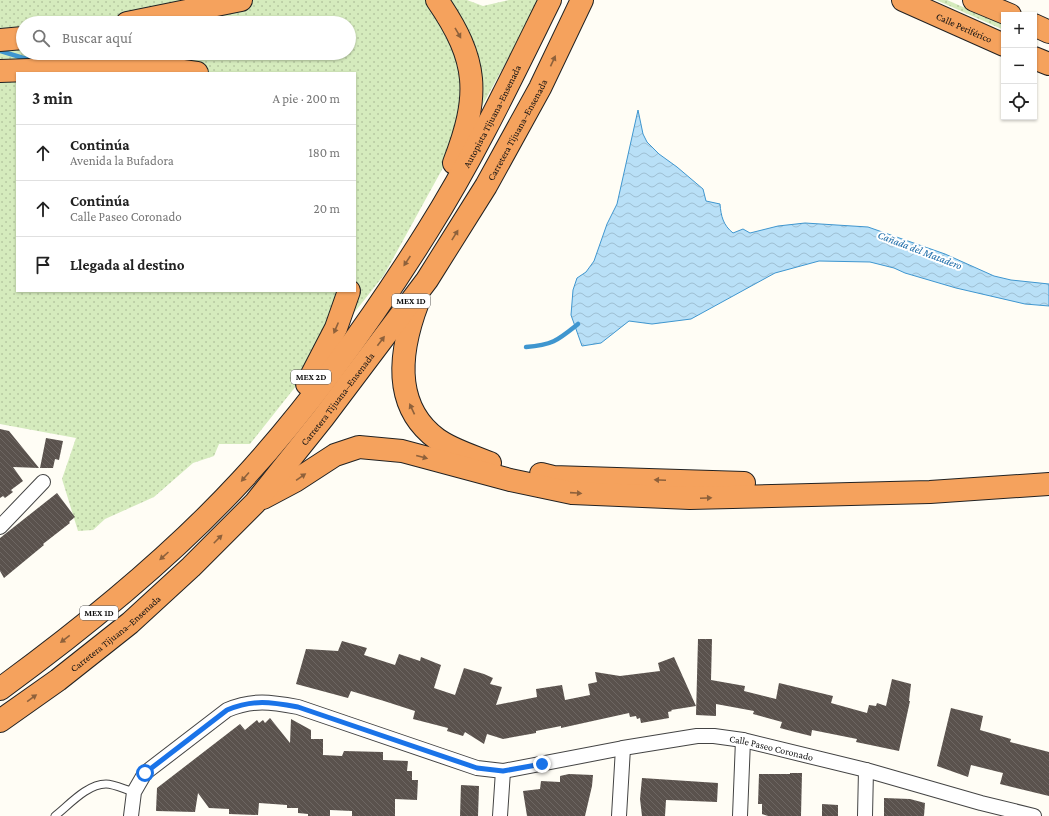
<!DOCTYPE html>
<html lang="es">
<meta charset="utf-8">
<style>
body{margin:0;font-family:"Crimson Pro",serif;background:#f6f6f6;color:#222}
.controls{position:absolute;right:12px;top:12px;display:grid;overflow:hidden;border-radius:0px;box-shadow:0 1px 3px #0004}
.controls button{width:36px;height:36px;display:grid;place-items:center;padding:0;border:0;border-bottom:1px solid #e0e0e0;background:#fff;color:#222;font:20px sans-serif}
.stop{position:absolute;width:12px;height:12px;margin:-9px;border:3px solid #1a73e8;border-radius:50%;background:#fff}
.stop.end{background:#1a73e8;border-color:#fff;box-shadow:0 1px 4px #0008}
.list{margin:0;padding:0;list-style:none}
h2{display:flex;justify-content:space-between;align-items:center;height:52px;margin:0;padding:0 16px;font-size:17px}
h2 small{font-size:13px;font-weight:400;color:#767676}
.list li{display:grid;grid-template-columns:26px 1fr auto;gap:12px;align-items:center;box-sizing:border-box;height:56px;padding:0 16px;border-top:1px solid #e0e0e0}
.list b{display:block;font-size:15px;white-space:nowrap}
.list p{margin:0;font-size:13px;white-space:nowrap;color:#767676}
.list em{font-size:13px;font-style:normal;color:#767676}
.icon{flex:none;width:22px;height:22px;fill:none;stroke:currentColor;stroke-width:2;stroke-linecap:round;stroke-linejoin:round}
.map{position:relative;flex:none;width:1049px;height:816px;overflow:hidden}
.search{position:absolute;background:#fff;box-shadow:0 1px 3px #0004;left:16px;top:16px;width:340px;height:44px;display:flex;align-items:center;gap:10px;box-sizing:border-box;padding:0 14px;border-radius:22px;color:#767676;font-size:15px}
.panel{position:absolute;background:#fff;box-shadow:0 1px 3px #0004;left:16px;top:72px;width:340px;height:220px;border-radius:0px}
.map>svg:first-child{display:block}
.grass{fill:url(#grass-dots);fill-rule:evenodd}
.water{fill:url(#water-waves);stroke:#3f96cf}
.lines{fill:none;stroke-linecap:round;stroke-linejoin:round}
.stream{stroke:#3f96cf;stroke-width:4.5}
.building{fill:url(#building-back-hatch)}
.service-casing{stroke:#444;stroke-width:9}
.minor-casing{stroke:#444;stroke-width:16}
.motorway-casing{stroke:#222;stroke-width:24}
.service{stroke:#fff;stroke-width:7}
.minor{stroke:#fff;stroke-width:14}
.motorway{stroke:#f5a25d;stroke-width:22}
.oneway{fill:#8e613b}
.route{stroke:#1a73e8;stroke-width:5}
.labels{text-anchor:middle;stroke-width:4;stroke-linejoin:round;paint-order:stroke}
.shield{fill:#fff;stroke:#585858;stroke-width:1}
.shield-label{font-size:9px;font-weight:bold;fill:#111}
.street-label{font-size:10px;fill:#111;stroke:#fff}
.water-label{font-size:11px;font-style:italic;fill:#1768a6;stroke:#fff}
</style>
<div class="map">
<svg width="1049" height="816" viewBox="0 0 1049 816">
<defs>
<pattern id="grass-dots" width="8" height="8" patternUnits="userSpaceOnUse"><rect width="8" height="8" fill="#d5ebbd"/><path d="M2 2h.1M6 6h.1" fill="none" stroke="#b6c8a1" stroke-width="1.8" stroke-linecap="round"/></pattern>
<pattern id="water-waves" width="16" height="10" patternUnits="userSpaceOnUse"><rect width="16" height="10" fill="#b9e0f7"/><path d="M0 5q4-4 8 0t8 0" fill="none" stroke="#9ebfd3"/></pattern>
<pattern id="building-back-hatch" width="6" height="6" patternUnits="userSpaceOnUse"><rect width="6" height="6" fill="#5a524d"/><path d="M-1 5l2 2M0 0l6 6M5-1l2 2" fill="none" stroke="#6d6662"/></pattern>
</defs>
<rect width="100%" height="100%" fill="#fffdf5"/>
<g class="grass">
<path d="M0,0H427L469,78L450,155L384,275L250,444H219L214,456L193,463L154,497L105,519L93,530L78,531L62,479L76,438L0,424ZM23,23H349V53H23ZM17,73H355V291H17Z"/>
<path d="M446,0H467L483,6L509,0H540L482,106L479,73Z"/>
<path d="M936,0H947L1004,25V30Z"/>
</g>
<path class="water" d="M638,110L643,134L647,142L659,154L677,167L703,189L706,201L720,204C721,216 723,225 733,233L743,229L750,233L778,226L805,223L868,227L945,254L994,276L1011,280L1049,284V306L1025,304L956,288L905,273L894,268L870,262L819,261L775,273L691,319L652,324L629,321L601,343L582,346L571,315L573,290L577,278L586,272L594,261L607,224L617,204Z"/>
<g class="lines">
<g class="stream">
<path d="M0,51L30,60"/>
<path d="M526,347C553,345 558,340 578,324"/>
</g>
</g>
<g class="building">
<path d="M0,429L9,431L39,468L13,467L23,481L11,490L13,492L5,498L3,496L0,498Z"/>
<path d="M46,438L63,441L59,460L55,459L53,468H40Z"/>
<path d="M57,493L75,517L69,522L70,523L43,544L44,545L4,578L0,571V538Z"/>
<path d="M698,639H712L711,680L745,686L744,691L776,699L779,683L833,696L831,703L867,713L869,705L876,706L877,703L886,706L892,679L911,684L909,701H910L899,751L856,742L857,739L812,730L811,736L795,732L780,728L782,722L753,714L754,711L716,704V716L696,715Z"/>
<path d="M342,641L367,648L364,655L395,665L399,654L420,661L421,657L441,665L434,688L455,695L464,668L484,674L493,678L490,684L502,687L496,705L537,697L536,689L562,685L565,700L590,695L588,684L597,682L595,672L620,676L660,671L658,663L674,657L696,706L671,710L672,711L668,712L669,718L641,723L640,718L637,719L636,716L630,717L629,713L561,728V726L536,731V733L503,739L487,734L484,744L465,732L463,736L447,731L448,728L413,719L415,711L384,701L351,691L348,698L296,684L306,649L338,651Z"/>
<path d="M951,708L983,716L980,730L1011,739L1010,742L1049,752V796L1000,784L1003,773L971,765L968,777L937,766Z"/>
<path d="M270,718L290,743L291,719L311,730V739H323V755L342,756L344,751L383,752V760L408,761L407,771H412V780H418L417,800L395,799V816H352V811L330,810V816H308V814L298,813V808H287V805L259,803L258,815L229,814V809L209,808L198,793L195,812L156,811L157,788L240,724L245,730L257,720L259,723L263,720L265,723Z"/>
<path d="M790,773H802L801,816H768L762,814V804H758L759,774H790Z"/>
<path d="M569,774L593,775L592,786L585,816H527L523,791L540,789L541,781L560,782V776Z"/>
<path d="M642,778L718,783L717,802L666,800L665,816H642L640,799Z"/>
<path d="M461,785L479,786L478,816H460Z"/>
<path d="M884,798L910,799L925,803L924,816H884Z"/>
<path d="M822,804L838,805V816H822Z"/>
</g>
<g class="lines">
<g class="service-casing">
<path id="service" d="M55,816C69,805 87,784 106,784C114,784 126,790 134,792"/>
</g>
<g class="minor-casing">
<g id="minor">
<path d="M0,527L43,482"/>
<path id="s1" d="M131,816L134,792L145,773L227,710C253,699 271,702 298,707L477,768L503,771L623,748L697,736H714L743,740L866,770L981,803L1034,816"/>
<path d="M500,816L503,771"/>
<path d="M619,816L623,748"/>
<path d="M740,816L743,740"/>
<path d="M865,816L866,770"/>
</g>
</g>
<g class="motorway-casing">
<g id="motorway">
<path d="M437,0C479,61 480,95 454,163"/>
<path id="s2" d="M903,0L1004,45"/>
<path d="M974,0L1010,15"/>
<path d="M127,23L241,0"/>
<path d="M1034,25L1049,32"/>
<path d="M0,40L23,38"/>
<path d="M1034,58L1049,64"/>
<path d="M0,71L147,66L197,73"/>
<path d="M418,302C400,349 391,405 437,439C452,450 473,456 490,463"/>
<path d="M307,384L336,328L349,291"/>
<path d="M541,474L553,477L744,483"/>
<path d="M263,498L295,481L335,455L359,447L402,451L510,480L572,493L690,498L930,492L1049,484"/>
<path id="s3" d="M0,689C85,627 169,559 241,481C311,405 373,318 428,230C474,157 512,77 550,0"/>
<path id="s4" d="M0,721L58,680L130,623L191,567L255,503L323,418L427,280L486,186L540,88L582,0"/>
</g>
</g>
<use href="#service" class="service"/>
<use href="#minor" class="minor"/>
<use href="#motorway" class="motorway"/>
</g>
<defs><path id="oneway-solid" d="M-6-.8H1V-3.2L6.5 0L1 3.2V.8H-6Z"/></defs>
<g class="oneway">
<use href="#oneway-solid" transform="translate(458 33) rotate(60)"/>
<use href="#oneway-solid" transform="translate(553 61) rotate(-65)"/>
<use href="#oneway-solid" transform="translate(455 235) rotate(-58)"/>
<use href="#oneway-solid" transform="translate(407 261) rotate(124)"/>
<use href="#oneway-solid" transform="translate(336 328) rotate(113)"/>
<use href="#oneway-solid" transform="translate(381 341) rotate(-53)"/>
<use href="#oneway-solid" transform="translate(412 409) rotate(-115)"/>
<use href="#oneway-solid" transform="translate(422 457) rotate(15)"/>
<use href="#oneway-solid" transform="translate(245 477) rotate(131)"/>
<use href="#oneway-solid" transform="translate(301 477) rotate(-35)"/>
<use href="#oneway-solid" transform="translate(660 480) rotate(-178)"/>
<use href="#oneway-solid" transform="translate(576 493) rotate(4)"/>
<use href="#oneway-solid" transform="translate(706 498) rotate(-2)"/>
<use href="#oneway-solid" transform="translate(218 539) rotate(-45)"/>
<use href="#oneway-solid" transform="translate(164 556) rotate(138)"/>
<use href="#oneway-solid" transform="translate(65 639) rotate(142)"/>
<use href="#oneway-solid" transform="translate(32 698) rotate(-36)"/>
</g>
<g class="lines">
<path class="route" d="M145,773L227,710C253,699 271,702 298,707L477,768L503,771L542,764"/>
</g>
<g class="labels">
<g class="shield">
<rect x="392" y="294" width="38" height="14" rx="3"/>
<rect x="291" y="370" width="40" height="14" rx="3"/>
<rect x="80" y="606" width="38" height="14" rx="3"/>
</g>
<g class="shield-label">
<text x="411" y="304">MEX 1D</text>
<text x="311" y="380">MEX 2D</text>
<text x="99" y="616">MEX 1D</text>
</g>
<g class="street-label">
<text dy="4" stroke="none"><textPath href="#s2" startOffset="67">Calle Periférico</textPath></text>
<text dy="4" stroke="none"><textPath href="#s3" startOffset="763">Autopista Tijuana-Ensenada</textPath></text>
<text dy="4" stroke="none"><textPath href="#s4" startOffset="793">Carretera Tijuana–Ensenada</textPath></text>
<text dy="4" stroke="none"><textPath href="#s4" startOffset="469">Carretera Tijuana–Ensenada</textPath></text>
<text dy="4" stroke="none"><textPath href="#s4" startOffset="145">Carretera Tijuana–Ensenada</textPath></text>
<text dy="4" stroke="none"><textPath href="#s1" startOffset="710">Calle Paseo Coronado</textPath></text>
</g>
<g class="water-label">
<text transform="translate(920 250) rotate(21)" y="4">Cañada del Matadero</text>
</g>
</g>
</svg>
<div class="controls">
<button>+</button>
<button>−</button>
<button><svg class="icon" aria-label="locate" viewBox="0 0 24 24"><circle cx="12" cy="12" r="6"/><path d="M12 2v4M12 18v4M2 12h4M18 12h4"/></svg></button>
</div>
<div class="stop" style="left:145px;top:773px"></div>
<div class="stop end" style="left:542px;top:764px"></div>
<div class="search"><svg class="icon" aria-label="search" viewBox="0 0 24 24"><circle cx="10" cy="10" r="6"/><path d="M15 15l6 6"/></svg>Buscar aquí</div>
<section class="panel">
<h2>3 min<small>A pie · 200 m</small></h2>
<ul class="list">
<li><svg class="icon" aria-label="ahead" viewBox="0 0 24 24"><path d="M12 20V5M6 11l6-6 6 6"/></svg><div><b>Continúa</b><p>Avenida la Bufadora</p></div><em>180 m</em></li>
<li><svg class="icon" aria-label="ahead" viewBox="0 0 24 24"><path d="M12 20V5M6 11l6-6 6 6"/></svg><div><b>Continúa</b><p>Calle Paseo Coronado</p></div><em>20 m</em></li>
<li><svg class="icon" aria-label="arrive" viewBox="0 0 24 24"><path d="M6 21V4h12l-3 4 3 4H6"/></svg><div><b>Llegada al destino</b></div></li>
</ul>
</section>
</div>
